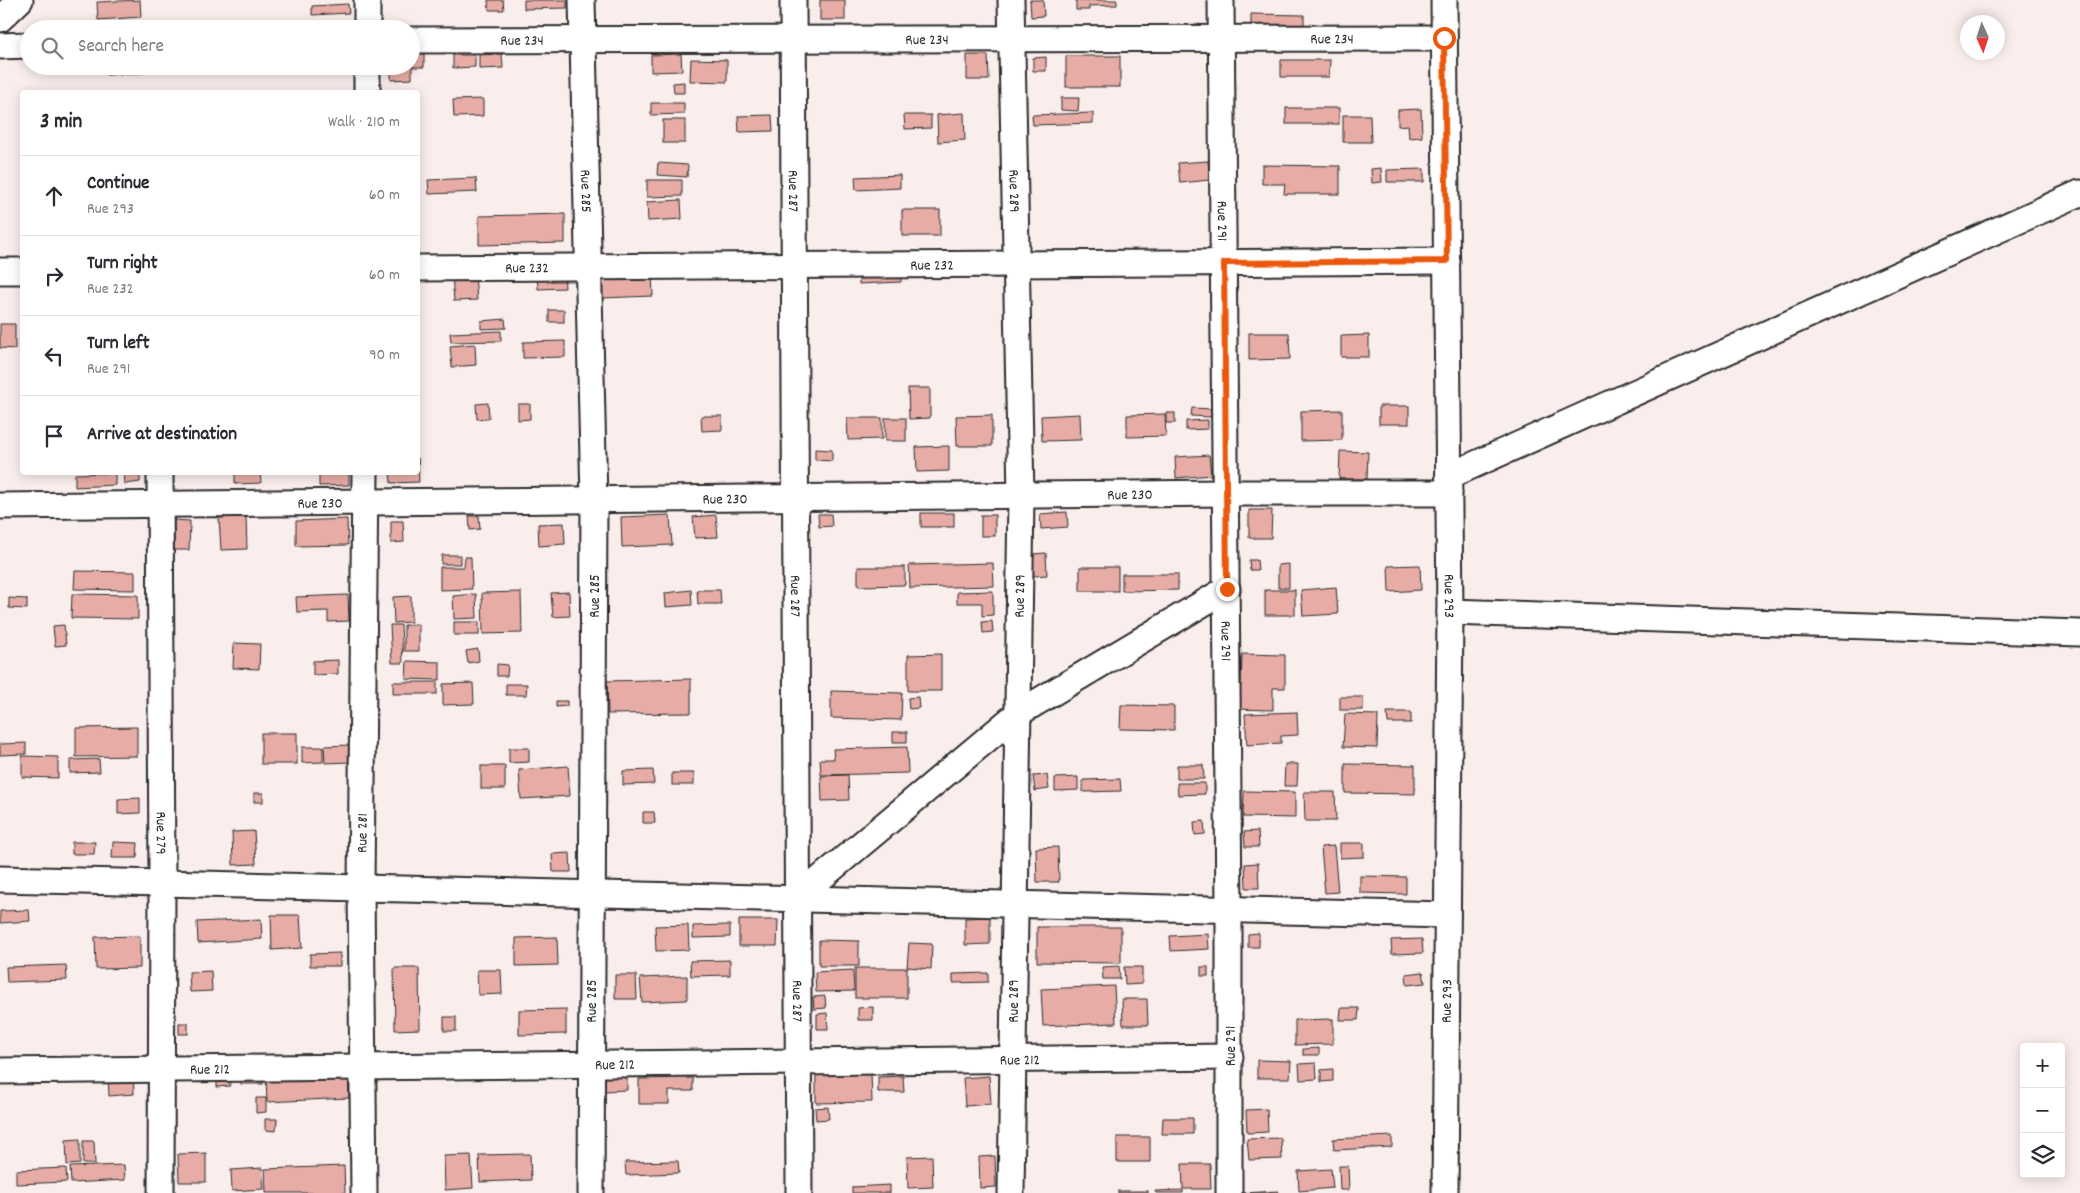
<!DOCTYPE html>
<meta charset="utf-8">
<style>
body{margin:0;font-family:Dekko,sans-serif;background:#f2f2f3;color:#2b2b33}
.controls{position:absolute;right:15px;bottom:15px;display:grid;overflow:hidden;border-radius:5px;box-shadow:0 2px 12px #0003}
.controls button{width:45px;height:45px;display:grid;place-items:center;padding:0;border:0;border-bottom:1px solid #e1e1e2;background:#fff;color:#2b2b33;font:25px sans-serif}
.compass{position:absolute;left:1960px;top:15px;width:45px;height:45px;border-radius:50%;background:#fff;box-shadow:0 2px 12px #0003;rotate:177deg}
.stop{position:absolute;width:15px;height:15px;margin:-11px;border:4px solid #ea580c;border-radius:50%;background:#fff}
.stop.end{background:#ea580c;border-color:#fff;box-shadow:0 1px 5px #0008}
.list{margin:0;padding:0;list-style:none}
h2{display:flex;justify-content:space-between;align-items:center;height:65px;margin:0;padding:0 20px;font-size:21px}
h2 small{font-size:16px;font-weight:400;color:#7c7c81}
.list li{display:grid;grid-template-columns:32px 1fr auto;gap:15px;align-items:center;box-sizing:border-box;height:80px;padding:0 20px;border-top:1px solid #e1e1e2}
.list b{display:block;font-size:19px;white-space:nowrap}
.list p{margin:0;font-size:16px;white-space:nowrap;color:#7c7c81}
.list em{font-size:16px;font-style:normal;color:#7c7c81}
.icon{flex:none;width:28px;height:28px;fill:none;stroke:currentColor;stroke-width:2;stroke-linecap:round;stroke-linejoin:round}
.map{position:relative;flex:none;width:2080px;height:1193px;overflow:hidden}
.search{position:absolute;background:#fff;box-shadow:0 2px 12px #0003;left:20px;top:20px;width:400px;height:55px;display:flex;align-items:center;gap:12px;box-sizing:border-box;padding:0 18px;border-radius:28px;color:#7c7c81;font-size:19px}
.panel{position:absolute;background:#fff;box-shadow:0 2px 12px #0003;left:20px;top:90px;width:400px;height:385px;border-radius:5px}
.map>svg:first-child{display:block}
.building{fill:#e7aca5;stroke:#2b2b2b}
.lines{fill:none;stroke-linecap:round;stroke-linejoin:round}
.street-casing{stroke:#2b2b2b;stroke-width:29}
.street{stroke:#fff;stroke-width:25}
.route{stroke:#ea580c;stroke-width:6}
.labels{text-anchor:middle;stroke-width:4;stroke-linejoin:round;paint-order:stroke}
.street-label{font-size:15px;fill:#2b2b2b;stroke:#fff}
</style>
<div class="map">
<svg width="2080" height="1193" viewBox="0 0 2080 1193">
<rect width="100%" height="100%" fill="#faeeed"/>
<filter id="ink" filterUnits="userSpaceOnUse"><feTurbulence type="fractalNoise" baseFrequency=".02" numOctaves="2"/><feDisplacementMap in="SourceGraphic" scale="10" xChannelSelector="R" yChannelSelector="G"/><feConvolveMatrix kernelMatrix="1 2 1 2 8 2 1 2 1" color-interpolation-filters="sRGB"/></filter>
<g filter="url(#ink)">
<g class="building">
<path d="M140,0L141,17L98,20L97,2Z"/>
<path d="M488,0H503L504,10H489Z"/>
<path d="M524,0H567V8L524,9Z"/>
<rect x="820" y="0" width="25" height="20"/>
<path d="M1030,0H1043L1044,16L1031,17Z"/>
<path d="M1076,0H1117V5L1089,6V10H1076Z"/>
<path d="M348,4L349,13L312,15V6Z"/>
<path d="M1251,14L1304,15V31H1251Z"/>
<path d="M424,53V67H412V79L391,80V66H411V54Z"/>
<path d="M502,54L503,68L479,69V55Z"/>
<path d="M681,54L682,71L651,72V55Z"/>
<path d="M453,55H475V67L453,68Z"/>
<path d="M967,55H988L989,80H967Z"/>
<rect x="1066" y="56" width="54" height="31"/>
<path d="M1046,57V71H1033V58Z"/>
<path d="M691,59L727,60V82L690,81Z"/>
<path d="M1281,60H1330L1329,77H1281Z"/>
<path d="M105,66H143V73L106,75Z"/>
<path d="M684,82V93H674L673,83Z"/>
<path d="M1061,98H1079L1078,111L1061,110Z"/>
<path d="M483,99V116L454,117L453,100Z"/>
<path d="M651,103H684V114L651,115Z"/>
<rect x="1286" y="108" width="53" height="16"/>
<path d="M1421,109L1422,137L1409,138L1408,125L1398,126V110Z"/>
<path d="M964,113L965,140L938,142L937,115Z"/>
<path d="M1093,113V123L1033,125L1032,115Z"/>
<path d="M772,115L773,131L739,132L738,116Z"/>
<path d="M904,115H931V128L905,129Z"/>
<path d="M1343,115H1370L1371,142H1343Z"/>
<rect x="663" y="120" width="22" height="23"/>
<path d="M1208,161L1210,180L1180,183L1178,163Z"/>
<path d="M658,163L688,165L687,177L657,175Z"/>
<path d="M1262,165L1340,166V194H1284L1285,184H1262Z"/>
<path d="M1381,168L1382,182L1372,183L1371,169Z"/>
<path d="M1424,169V182H1387V170Z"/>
<path d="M900,175V188L856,190L855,177Z"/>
<path d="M476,178L477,192L429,194L428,180Z"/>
<path d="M647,180H682V196L647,197Z"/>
<path d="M681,200L682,219L648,221L647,202Z"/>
<rect x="902" y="210" width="38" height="26"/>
<path d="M565,214V243L479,245V216Z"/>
<path d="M901,271V282L859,284V273Z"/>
<path d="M564,273L565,288L538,289L537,274Z"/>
<path d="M475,274L477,300L454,301L452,275Z"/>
<path d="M652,274L653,296L602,298L601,276Z"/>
<rect x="549" y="310" width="15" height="12"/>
<path d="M505,319L506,328L481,329V321Z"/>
<path d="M0,324H15V349L0,348Z"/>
<path d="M501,331V341L451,342L450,333Z"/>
<path d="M1249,333H1289L1290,359L1249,360Z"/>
<path d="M1369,335V357H1341V336Z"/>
<path d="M565,341V357L523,358V342Z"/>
<path d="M475,344L476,365L452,367L450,346Z"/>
<path d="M908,388H930V418L909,419Z"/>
<path d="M488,403L489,418L477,419L476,404Z"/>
<path d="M518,404H530V419L518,420Z"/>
<rect x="1379" y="406" width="30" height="18"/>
<path d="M1192,408L1213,409L1212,417L1191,416Z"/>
<path d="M1342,410V440L1301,441V411Z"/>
<rect x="1166" y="413" width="9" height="10"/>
<path d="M1080,414L1081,440L1042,441L1041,416Z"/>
<path d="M1165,414L1166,436L1127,437V415Z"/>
<path d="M992,415V446H957L956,416Z"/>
<path d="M701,416H722V430L702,431Z"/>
<path d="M847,418H882V439L848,440Z"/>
<rect x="885" y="418" width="21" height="23"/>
<path d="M1208,420V429L1186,430V421Z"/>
<path d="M949,446V471L917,472L916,447Z"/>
<path d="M815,449L832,450V461L815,460Z"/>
<path d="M1340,451L1368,452L1367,479H1339Z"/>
<path d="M1209,455L1211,475L1176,478L1175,457Z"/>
<path d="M418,458L419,482L391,483L390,472H418Z"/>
<path d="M140,472V482L125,484L124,473Z"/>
<path d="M260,472L261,483L235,484V474Z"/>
<path d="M319,472H349V485L319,486Z"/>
<path d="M115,473V485L75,487V474Z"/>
<path d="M1249,510H1272L1271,538H1249Z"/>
<path d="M1067,512L1068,527L1041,529L1040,514Z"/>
<rect x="921" y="513" width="33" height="14"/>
<path d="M818,514H831L832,526L819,527Z"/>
<path d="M670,515L672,545L622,547L621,517Z"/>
<path d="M716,515L718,537L695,538L693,517Z"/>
<rect x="981" y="515" width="14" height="21"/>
<path d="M246,516L247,549L221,550L219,518Z"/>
<path d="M469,516H479L480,529L470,530Z"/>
<path d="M347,519L348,545L296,546V521Z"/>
<path d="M174,520L190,521L189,550H174Z"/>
<path d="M391,521H403L404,542L391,543Z"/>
<path d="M564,523L565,544L539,546L538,524Z"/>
<path d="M1046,553L1047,575L1033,576L1032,554Z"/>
<path d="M442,555H460V564H441Z"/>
<path d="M465,557H471L472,589L440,590V567H464Z"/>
<path d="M1249,560H1257L1258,570H1250Z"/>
<path d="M993,563L994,586L910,588L909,565Z"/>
<path d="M1289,564V588H1278V565Z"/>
<path d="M1420,565L1421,590L1389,592L1388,566Z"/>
<path d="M858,567H905V585L858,586Z"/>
<rect x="1080" y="567" width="38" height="24"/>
<path d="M75,571L135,572V590L74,589Z"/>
<path d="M1122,574H1178V590L1122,591Z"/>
<path d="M1336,587L1338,614L1303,616L1301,590Z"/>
<path d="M691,590L692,605L666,607L665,593Z"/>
<path d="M697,590H720L721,604H698Z"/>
<rect x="1265" y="590" width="30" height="25"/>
<path d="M993,591V615L982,616V603H957V592Z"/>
<path d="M521,592L522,633L483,634L482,593Z"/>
<path d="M569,592L570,616L553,617L551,593Z"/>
<path d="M72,594L138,595V619L71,618Z"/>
<path d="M476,594L477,618L454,619L453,596Z"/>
<path d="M348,595L349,621L328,622V611L297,612L296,597Z"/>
<path d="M411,596V622L394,623L393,597Z"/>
<path d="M9,598L27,599V609L9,608Z"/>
<path d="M992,621L993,632L983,633L982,622Z"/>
<rect x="454" y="622" width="25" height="13"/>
<path d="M64,625L66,645L55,646L53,626Z"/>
<path d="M390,625H401L403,663H392Z"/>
<rect x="404" y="625" width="15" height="26"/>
<path d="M234,643L260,644L259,669L233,668Z"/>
<path d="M478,649L479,661L468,663L466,651Z"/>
<path d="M941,654V691H908V655Z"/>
<path d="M1242,654L1285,655V688H1273V710L1234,709V686H1241Z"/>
<path d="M338,660V674L313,675V661Z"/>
<path d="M407,661L440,662V680L406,679Z"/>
<path d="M497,664L508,665L507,676H497Z"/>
<path d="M691,679V713L608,714L607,681Z"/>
<rect x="393" y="682" width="44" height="12"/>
<path d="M473,683L474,704L443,705V684Z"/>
<path d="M506,684H527L526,695H506Z"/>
<path d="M831,691L902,693L901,720L831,718Z"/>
<path d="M918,697L919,708L909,709L908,698Z"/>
<rect x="1340" y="697" width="23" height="13"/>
<path d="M556,701H567V706L556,707Z"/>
<path d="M1121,705L1174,706V730L1120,729Z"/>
<path d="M1297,712L1298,735L1281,736V743L1247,745L1245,714Z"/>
<path d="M1387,712H1411V723H1388Z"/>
<path d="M1345,714L1378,715L1377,748L1343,747Z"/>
<path d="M137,727V756L76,757V728Z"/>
<rect x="893" y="732" width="14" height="10"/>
<rect x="261" y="733" width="36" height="31"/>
<path d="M26,743V754L0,755V744Z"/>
<path d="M351,745V762L325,763L324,746Z"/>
<path d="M302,747H323V762L302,763Z"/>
<path d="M907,747L908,773L821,775L820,759H834L833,749Z"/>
<path d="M509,748H529V762L509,763Z"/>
<path d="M22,756L58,757V778L22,777Z"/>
<path d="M99,759L100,772L70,773V760Z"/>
<path d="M1285,764H1298L1297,786H1284Z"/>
<path d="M1345,764L1415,765V794L1345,793Z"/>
<path d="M1177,765H1203L1204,779H1177Z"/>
<rect x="481" y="766" width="24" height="23"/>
<path d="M568,766L570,796L521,799L519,770Z"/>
<path d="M653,770L654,784L623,785V771Z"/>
<rect x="672" y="773" width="22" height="12"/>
<path d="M848,775L849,800L822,801L821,776Z"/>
<path d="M1047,775L1049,789L1035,791L1033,776Z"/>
<path d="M1078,777V790L1055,791V778Z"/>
<path d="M1120,779L1121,791L1083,792V780Z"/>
<path d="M1177,783H1205V794L1178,795Z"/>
<path d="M1244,791L1295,792V818L1243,817Z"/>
<path d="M1304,792H1335L1336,821H1305Z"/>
<rect x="254" y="793" width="9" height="9"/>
<path d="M140,798V813L118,814V799Z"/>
<path d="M643,812H654L655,823H643Z"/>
<path d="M1204,821L1205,834L1195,835L1194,822Z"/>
<path d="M254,831L256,864L233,865L232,832Z"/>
<path d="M1258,831L1259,847H1245L1244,832Z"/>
<path d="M72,842H95L94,854H72Z"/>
<path d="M113,842L138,843L137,858H112Z"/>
<path d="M1340,843H1364V857L1340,858Z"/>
<path d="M1334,846L1338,892L1325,893L1321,847Z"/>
<path d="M1058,847L1059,882H1037L1036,848Z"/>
<path d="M570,853L571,872H553L552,854Z"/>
<path d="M1258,863L1259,888H1246L1245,864Z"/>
<path d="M1360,876L1406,877V894L1360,893Z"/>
<path d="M29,910L30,921L0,923V911Z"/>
<path d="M271,915H300L302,948L272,950Z"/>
<path d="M990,917V944L965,945V918Z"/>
<path d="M261,919L262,939L198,943L197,922Z"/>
<path d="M739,920H778L777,946H739Z"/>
<path d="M688,925L689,950L656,951L655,926Z"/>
<path d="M730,925V937L693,938V926Z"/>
<path d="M1037,927H1121V963L1037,962Z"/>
<path d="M1259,933V947H1248V934Z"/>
<path d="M1208,934L1209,949L1171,951L1170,936Z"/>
<path d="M140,936V968L96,969L95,937Z"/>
<path d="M557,937L558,965L516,966V938Z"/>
<path d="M1422,939L1423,953L1392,954L1391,940Z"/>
<path d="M819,940L859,941V966H819Z"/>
<path d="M909,943L932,944L931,969L907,967Z"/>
<path d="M340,953V966H310V954Z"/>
<path d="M730,960V975L691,976L690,961Z"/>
<path d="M66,965L67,980L7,982L6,967Z"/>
<path d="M1119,966L1120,979H1103L1102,967Z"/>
<path d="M1124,967H1142V984L1125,985Z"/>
<rect x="1201" y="967" width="7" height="9"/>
<path d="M394,968H419L420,1029L395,1030Z"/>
<rect x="855" y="968" width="52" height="30"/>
<path d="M477,970H501L502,994L478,995Z"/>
<path d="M853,970L854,991L816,992L815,972Z"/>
<path d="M211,971L212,991L190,992L189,972Z"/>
<path d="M1423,972L1425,983L1407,985L1406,974Z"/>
<path d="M988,973V982L953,983V974Z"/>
<path d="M615,975H636L637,999H615Z"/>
<path d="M687,976V1000L642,1002L640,978Z"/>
<path d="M1114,986L1116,1023L1043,1026L1041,989Z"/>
<path d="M825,996L826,1008L814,1009L813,997Z"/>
<path d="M1122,999H1147L1148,1025H1123Z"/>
<path d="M873,1007V1020H858V1008Z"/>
<path d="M1341,1008H1359L1358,1020H1340Z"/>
<path d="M566,1009V1034L519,1035V1010Z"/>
<path d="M827,1013L828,1029H817V1014Z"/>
<rect x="444" y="1017" width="12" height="14"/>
<path d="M1333,1019V1044L1295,1045V1020Z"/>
<rect x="179" y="1023" width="9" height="11"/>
<path d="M1319,1048V1055H1303V1049Z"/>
<path d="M1257,1060L1291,1061L1290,1078H1257Z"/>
<path d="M1316,1063L1317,1079L1300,1080L1299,1064Z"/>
<path d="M1333,1069V1081L1321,1082V1070Z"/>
<path d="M133,1071L134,1094L109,1096L108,1072Z"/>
<path d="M348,1072L349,1098L267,1102L266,1076Z"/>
<path d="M871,1072L872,1102L816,1103V1073Z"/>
<path d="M217,1075H231L230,1086L217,1087Z"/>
<path d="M603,1076H627V1090L604,1091Z"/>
<path d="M903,1076L904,1092H878V1077Z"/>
<path d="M989,1076L991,1104L965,1106L963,1078Z"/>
<rect x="241" y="1077" width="22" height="7"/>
<path d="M693,1078V1091H669V1104H639V1079Z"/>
<path d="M256,1098H266V1112L256,1113Z"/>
<path d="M828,1107L829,1119L816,1120L815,1108Z"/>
<path d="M1267,1109L1268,1132L1247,1133L1246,1110Z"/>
<path d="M1163,1118H1193V1134H1162Z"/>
<path d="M265,1119H277L276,1131L265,1130Z"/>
<path d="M1392,1136V1147L1334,1150L1333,1139Z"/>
<rect x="1117" y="1137" width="33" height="25"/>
<path d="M1281,1138L1282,1159L1249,1160L1247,1139Z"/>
<path d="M80,1139V1164L67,1165L66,1140Z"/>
<path d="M83,1141H94L95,1164H83Z"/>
<path d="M206,1153V1182H179L178,1154Z"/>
<path d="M530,1154L531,1180L480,1182L479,1155Z"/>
<path d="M471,1155L473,1188L445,1190L444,1156Z"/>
<path d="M932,1156L933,1187L908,1188L907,1157Z"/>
<path d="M995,1156L996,1187L980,1188L979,1157Z"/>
<path d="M678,1161L679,1173L626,1175L625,1162Z"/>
<path d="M1182,1164H1210L1211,1189H1183Z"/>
<path d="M124,1165L125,1180L71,1183L70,1167Z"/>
<path d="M344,1166L345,1193H266L265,1169Z"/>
<path d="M1339,1166H1348L1349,1190H1340Z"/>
<path d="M66,1168L67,1182L16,1184V1170Z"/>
<path d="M262,1168L264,1189L232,1191L231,1170Z"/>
<path d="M1331,1169L1333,1188L1299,1191L1298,1171Z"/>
<path d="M890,1185V1193H852V1187Z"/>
<path d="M1183,1190V1193H1156L1155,1191Z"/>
<rect x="1118" y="1191" width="30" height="2"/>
<path d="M1278,1191V1193H1243Z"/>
</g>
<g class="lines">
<g class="street-casing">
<g id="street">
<path id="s1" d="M582,0L594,500L591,1193"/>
<path id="s2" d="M793,0L799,1193"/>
<path id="s3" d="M1011,0L1021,496L1011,1193"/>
<path id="s4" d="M1221,0L1229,911V1193"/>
<path id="s5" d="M1444,0L1450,612L1445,1193"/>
<path d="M0,19L20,0"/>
<path d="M367,29V0"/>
<path id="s6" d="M411,40L1444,38"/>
<path d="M0,46L29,45"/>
<path d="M367,92V66"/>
<path id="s7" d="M418,268L1447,261"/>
<path d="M0,271H22"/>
<path id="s8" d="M160,472L162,883L161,1193"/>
<path d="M1449,476L2080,193"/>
<path id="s9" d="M0,506L1226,493H1449"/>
<path d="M1450,612L2080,633"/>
<path d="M0,879L1447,915"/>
<path d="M797,898L1017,714L1227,589"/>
<path id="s10" d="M0,1071L1230,1057"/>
<path id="s11" d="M364,1193L361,888L365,472"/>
</g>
</g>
<use href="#street" class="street"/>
</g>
</g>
<g class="lines" filter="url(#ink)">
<path class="route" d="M1227,589L1224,263L1447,261L1444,38"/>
</g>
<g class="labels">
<g class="street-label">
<text dy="5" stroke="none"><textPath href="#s6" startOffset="516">Rue 234</textPath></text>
<text dy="5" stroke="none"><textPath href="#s6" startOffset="921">Rue 234</textPath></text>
<text dy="5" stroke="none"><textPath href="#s6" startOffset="111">Rue 234</textPath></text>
<text dy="5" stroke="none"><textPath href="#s2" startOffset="191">Rue 287</textPath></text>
<text dy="5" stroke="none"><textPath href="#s1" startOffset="191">Rue 285</textPath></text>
<text dy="5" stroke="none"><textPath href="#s3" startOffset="191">Rue 289</textPath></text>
<text dy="5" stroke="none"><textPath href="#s4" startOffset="221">Rue 291</textPath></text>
<text dy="5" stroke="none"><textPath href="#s7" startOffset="514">Rue 232</textPath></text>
<text dy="5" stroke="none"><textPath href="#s7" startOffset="109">Rue 232</textPath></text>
<text dy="5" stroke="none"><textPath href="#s9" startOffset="1130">Rue 230</textPath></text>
<text dy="5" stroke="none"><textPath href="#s9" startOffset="725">Rue 230</textPath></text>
<text dy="5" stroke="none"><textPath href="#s9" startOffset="320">Rue 230</textPath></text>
<text transform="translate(594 596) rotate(-90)" y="5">Rue 285</text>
<text dy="5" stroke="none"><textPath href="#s2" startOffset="596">Rue 287</textPath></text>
<text transform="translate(1019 596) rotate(-89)" y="5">Rue 289</text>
<text dy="5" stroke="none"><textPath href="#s5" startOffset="596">Rue 293</textPath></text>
<text dy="5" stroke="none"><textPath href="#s4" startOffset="641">Rue 291</textPath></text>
<text dy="5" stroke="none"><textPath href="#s8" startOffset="361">Rue 279</textPath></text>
<text dy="5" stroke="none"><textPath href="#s11" startOffset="360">Rue 281</textPath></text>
<text transform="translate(591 1001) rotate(-90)" y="5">Rue 285</text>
<text dy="5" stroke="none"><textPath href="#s2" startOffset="1001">Rue 287</textPath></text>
<text transform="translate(1013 1001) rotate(-90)" y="5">Rue 289</text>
<text transform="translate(1446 1001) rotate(-89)" y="5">Rue 293</text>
<text transform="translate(1230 1046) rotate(-90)" y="5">Rue 291</text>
<text dy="5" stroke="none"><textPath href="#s10" startOffset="1020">Rue 212</textPath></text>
<text dy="5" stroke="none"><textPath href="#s10" startOffset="615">Rue 212</textPath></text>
<text dy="5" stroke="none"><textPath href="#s10" startOffset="210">Rue 212</textPath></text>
</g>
</g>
</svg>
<div class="controls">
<button>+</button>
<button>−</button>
<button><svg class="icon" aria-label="layers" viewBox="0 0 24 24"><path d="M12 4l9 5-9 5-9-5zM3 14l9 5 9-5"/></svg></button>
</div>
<svg class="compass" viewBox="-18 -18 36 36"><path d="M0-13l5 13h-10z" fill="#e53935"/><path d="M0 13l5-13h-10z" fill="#7c7c81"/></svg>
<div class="stop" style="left:1444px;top:38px"></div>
<div class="stop end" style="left:1227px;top:589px"></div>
<div class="search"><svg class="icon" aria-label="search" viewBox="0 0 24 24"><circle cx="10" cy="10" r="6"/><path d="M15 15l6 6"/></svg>Search here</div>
<section class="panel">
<h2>3 min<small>Walk · 210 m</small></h2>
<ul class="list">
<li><svg class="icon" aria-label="ahead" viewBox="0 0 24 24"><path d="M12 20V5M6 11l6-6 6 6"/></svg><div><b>Continue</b><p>Rue 293</p></div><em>60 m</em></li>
<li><svg class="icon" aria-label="right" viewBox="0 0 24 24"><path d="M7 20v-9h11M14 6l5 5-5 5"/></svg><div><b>Turn right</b><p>Rue 232</p></div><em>60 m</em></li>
<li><svg class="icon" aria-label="left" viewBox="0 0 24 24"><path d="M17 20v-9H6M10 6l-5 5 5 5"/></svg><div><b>Turn left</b><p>Rue 291</p></div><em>90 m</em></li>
<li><svg class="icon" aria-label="arrive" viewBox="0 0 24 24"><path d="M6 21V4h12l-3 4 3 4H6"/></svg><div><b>Arrive at destination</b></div></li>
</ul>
</section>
</div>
